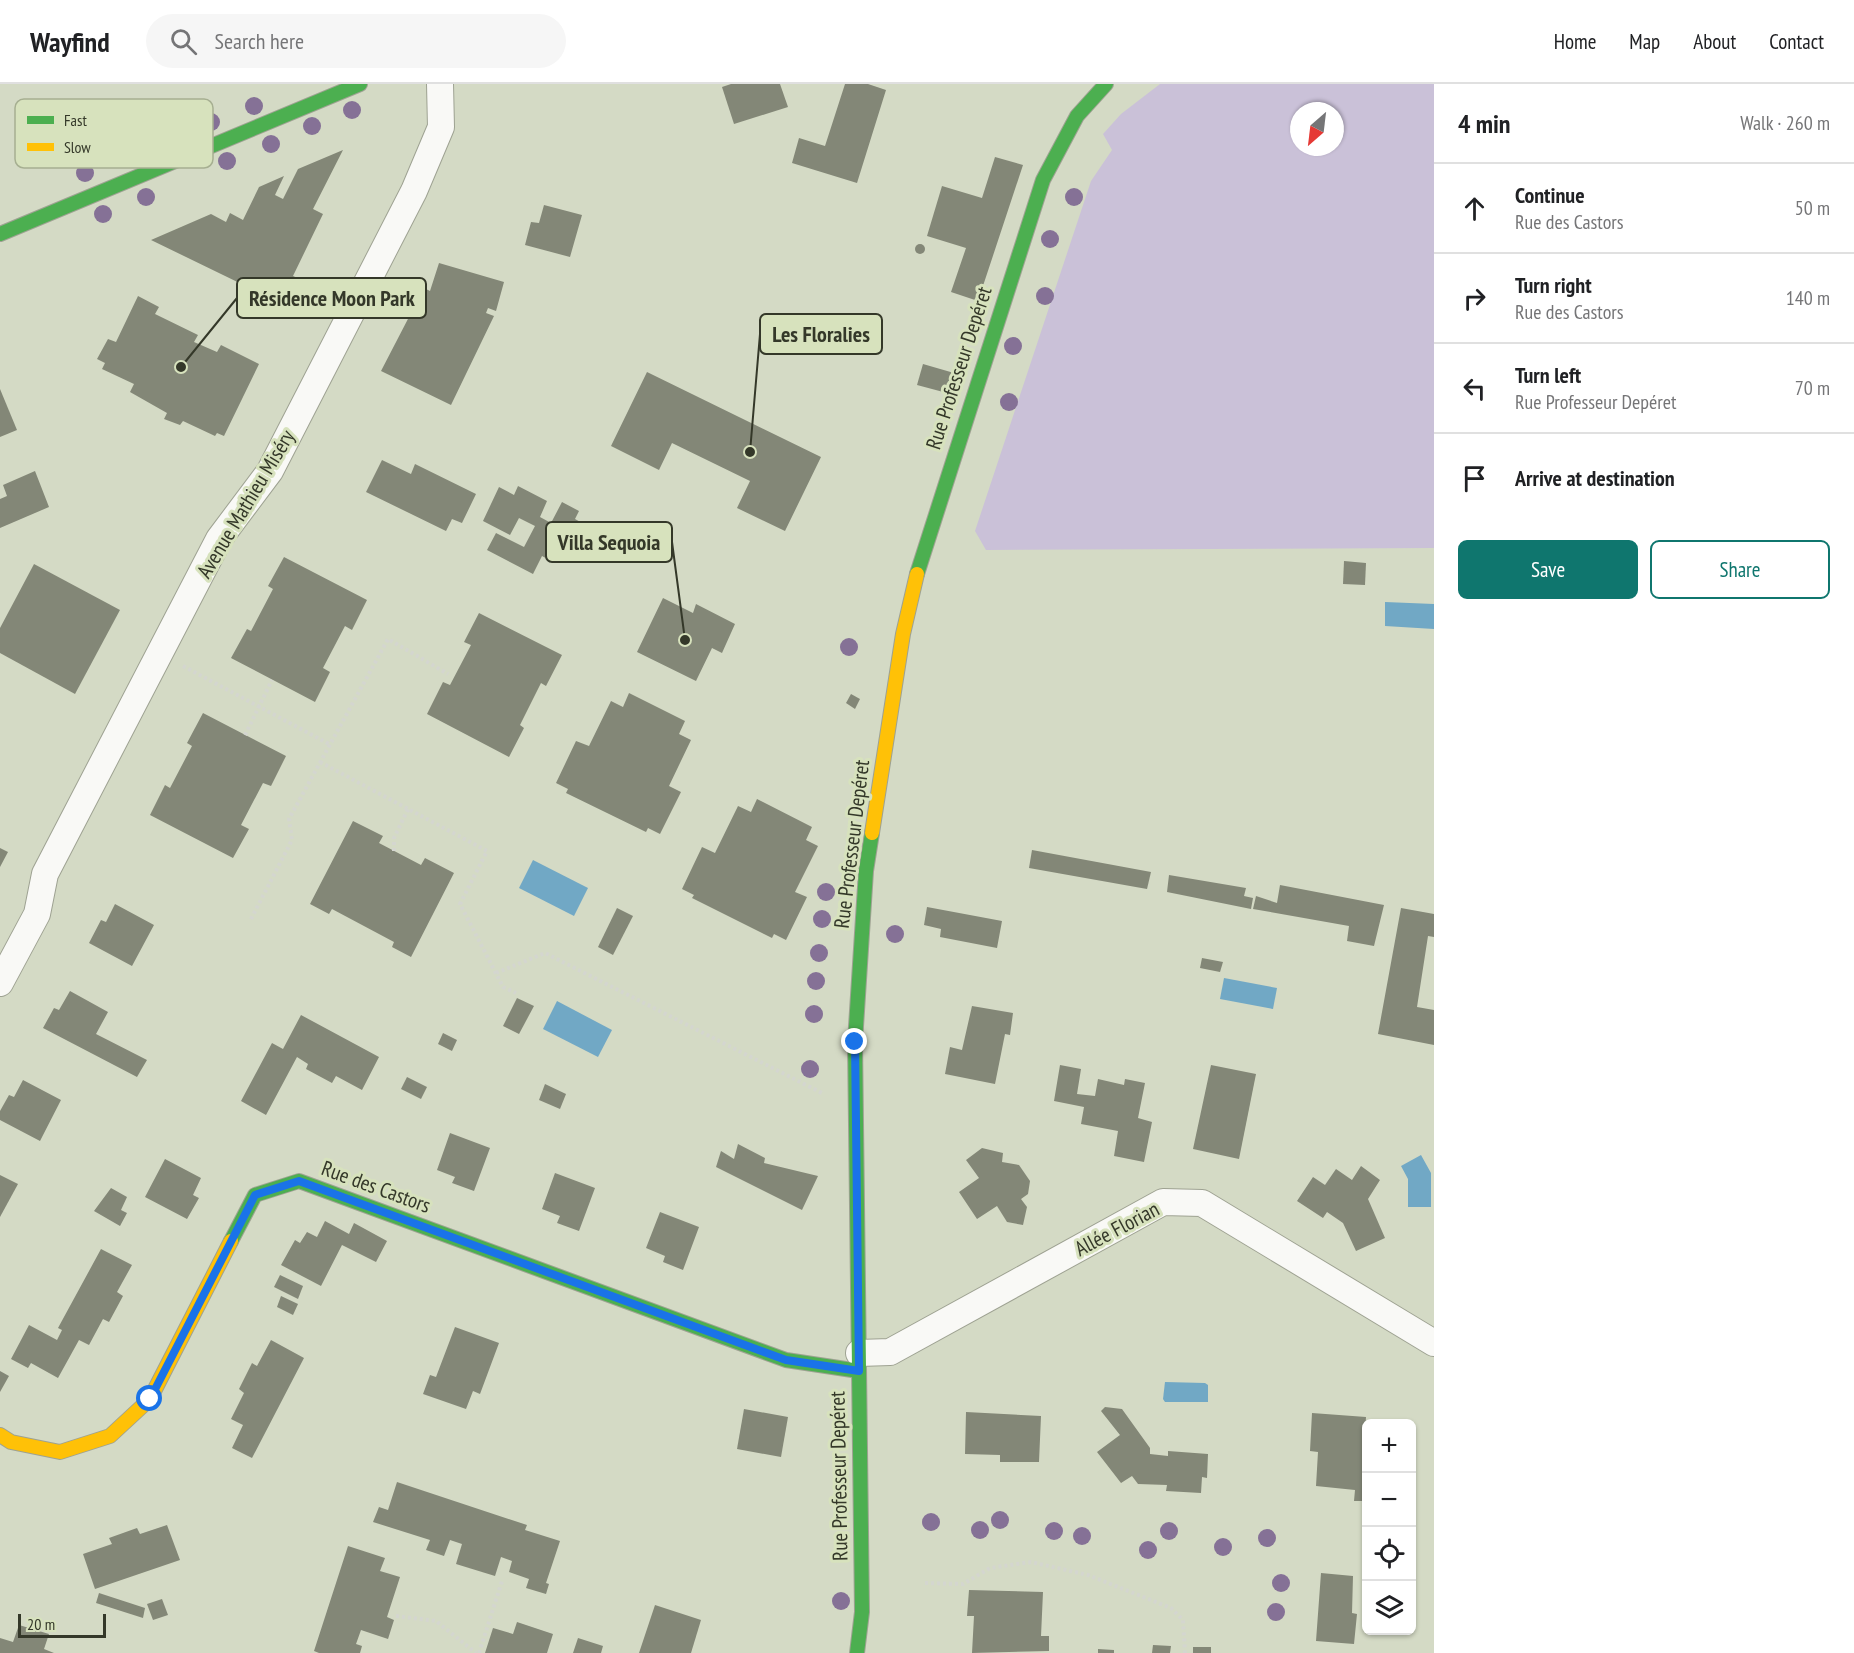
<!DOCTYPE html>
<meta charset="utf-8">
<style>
body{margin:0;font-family:"PT Sans Narrow",sans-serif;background:#f6f6f6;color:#202124}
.controls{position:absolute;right:18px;bottom:18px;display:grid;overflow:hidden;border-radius:9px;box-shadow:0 2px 4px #0004}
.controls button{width:54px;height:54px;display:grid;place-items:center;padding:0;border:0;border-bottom:2px solid #e0e0e0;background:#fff;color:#202124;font:30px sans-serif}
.compass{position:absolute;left:1290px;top:18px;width:54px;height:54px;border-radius:50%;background:#fff;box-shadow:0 2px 4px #0004;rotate:208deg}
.scale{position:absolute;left:18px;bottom:15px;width:88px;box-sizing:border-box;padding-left:6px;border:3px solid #343829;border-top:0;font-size:16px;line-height:21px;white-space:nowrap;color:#343829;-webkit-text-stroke:4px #d7e2bd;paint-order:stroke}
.stop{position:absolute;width:18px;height:18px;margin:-14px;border:4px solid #1a73e8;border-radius:50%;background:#fff}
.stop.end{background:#1a73e8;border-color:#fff;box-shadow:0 2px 6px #0008}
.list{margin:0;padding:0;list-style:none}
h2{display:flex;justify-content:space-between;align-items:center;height:78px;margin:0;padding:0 24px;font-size:26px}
h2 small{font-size:20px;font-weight:400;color:#757577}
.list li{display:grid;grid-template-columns:39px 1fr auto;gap:18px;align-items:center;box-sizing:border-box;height:90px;padding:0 24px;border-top:2px solid #e0e0e0}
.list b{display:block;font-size:22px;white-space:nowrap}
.list p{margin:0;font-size:20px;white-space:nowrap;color:#757577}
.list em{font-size:20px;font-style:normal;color:#757577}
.actions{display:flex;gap:12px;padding:18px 24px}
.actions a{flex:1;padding:14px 0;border:2px solid #0f766e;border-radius:9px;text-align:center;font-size:21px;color:#0f766e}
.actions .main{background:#0f766e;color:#fff}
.icon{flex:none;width:33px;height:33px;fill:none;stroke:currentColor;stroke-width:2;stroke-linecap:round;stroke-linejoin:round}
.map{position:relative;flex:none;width:1434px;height:1569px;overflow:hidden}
header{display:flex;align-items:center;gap:36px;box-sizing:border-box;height:84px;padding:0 30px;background:#fff;border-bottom:2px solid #e0e0e0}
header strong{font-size:28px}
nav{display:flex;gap:33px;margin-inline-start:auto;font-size:21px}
.search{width:420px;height:54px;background:#f6f6f6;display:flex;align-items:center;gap:15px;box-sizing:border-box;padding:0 21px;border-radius:33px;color:#757577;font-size:22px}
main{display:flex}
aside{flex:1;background:#fff}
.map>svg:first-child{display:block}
.green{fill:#cac1d8;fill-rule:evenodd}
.water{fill:#71a8c5}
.building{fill:#838777}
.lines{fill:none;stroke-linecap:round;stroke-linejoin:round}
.street-casing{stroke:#9ea292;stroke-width:28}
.fast-casing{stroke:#9ea292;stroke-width:16}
.slow-casing{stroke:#9ea292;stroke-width:16}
.path{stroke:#d4d6cf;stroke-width:4;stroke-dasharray:3 3;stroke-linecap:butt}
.street{stroke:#f9f9f6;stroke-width:26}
.fast{stroke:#4caf50;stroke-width:14}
.slow{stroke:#ffc107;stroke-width:14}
.tree{fill:#857196}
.route{stroke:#1a73e8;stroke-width:8}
.labels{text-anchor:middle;stroke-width:6;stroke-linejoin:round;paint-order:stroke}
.street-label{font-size:21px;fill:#343829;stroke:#d7e2bd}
.key{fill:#d7e2bd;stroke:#a6af91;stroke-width:1.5}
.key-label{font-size:16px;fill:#343829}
.leader{fill:none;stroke:#343829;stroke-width:2}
.callout-dot{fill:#343829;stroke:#d7e2bd;stroke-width:2}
.callout{fill:#d7e2bd;stroke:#343829;stroke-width:2}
.callout-label{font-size:22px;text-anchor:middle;font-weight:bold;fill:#343829}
</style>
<header>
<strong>Wayfind</strong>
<div class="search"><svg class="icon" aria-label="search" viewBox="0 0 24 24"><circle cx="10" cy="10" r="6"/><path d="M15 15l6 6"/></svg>Search here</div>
<nav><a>Home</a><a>Map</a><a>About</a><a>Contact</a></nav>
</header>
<main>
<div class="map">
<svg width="1434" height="1569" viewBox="0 0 1434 1569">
<rect width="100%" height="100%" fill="#d4dac5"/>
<path class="green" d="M1160,0H1434V464L986,466L975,447L1091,97L1112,66L1103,50L1121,30ZM1299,27H1335V63H1299Z"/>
<g class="water">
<path d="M1385,518L1434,520V545L1385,542Z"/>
<path d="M533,776L588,804L574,832L519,804Z"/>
<path d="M1224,894L1277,904L1273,925L1220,915Z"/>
<path d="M557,917L612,946L598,973L543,945Z"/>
<path d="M1421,1071L1431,1089V1123H1408V1095L1401,1082Z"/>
<path d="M1165,1298L1205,1299L1208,1301V1318H1165L1163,1315Z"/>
</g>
<g class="building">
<path d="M731,0H780L788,23L734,40L722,3Z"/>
<path d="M845,0H868L886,6L857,99L792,79L799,54L825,62Z"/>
<path d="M343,66L313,125L323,130L293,192L302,196L289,223L151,156L211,130L226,138L230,129L243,136L259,103L284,92L275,111L283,115L298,85Z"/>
<path d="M995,73L1023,81L978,217L951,208L966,164L927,152L942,102L982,114Z"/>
<path d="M544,121L582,131L570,173L525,161L531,138L539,139Z"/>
<circle cx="920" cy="165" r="5"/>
<path d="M439,179L504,198L496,227L488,224L486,229L494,232L451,321L381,287L424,204L430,207Z"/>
<path d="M138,212L159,223L155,230L198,251L194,258L217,268L221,261L259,280L224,352L217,349L215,352L183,337L180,341L164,335L167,329L130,308L134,300L102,285L105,279L97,275L108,255L116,258Z"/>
<path d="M923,280L954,289L947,309L917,301Z"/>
<path d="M647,288L821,373L785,447L737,424L750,397L672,359L659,386L611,362Z"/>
<path d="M0,305L17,346L0,353Z"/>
<path d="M382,376L411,390L415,380L476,410L462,439L452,435L446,447L366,408Z"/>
<path d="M35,387L49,423L0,444V415L7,412L3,401Z"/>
<path d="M518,402L547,417L540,433L551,439L562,418L579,427L575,435L584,440L571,467L563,463L555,479L542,472L533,490L487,466L496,449L524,463L535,442L519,434L510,451L483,437L499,403L514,411Z"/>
<path d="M284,473L367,516L352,546L345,542L323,584L330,588L315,618L231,574L247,545L251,547L273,505L268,502Z"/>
<path d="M1344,477L1366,479L1365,501L1343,500Z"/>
<path d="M34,480L120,526L75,610L0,569V544Z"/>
<path d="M663,514L693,529L696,520L735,540L722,569L712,564L696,597L637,568Z"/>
<path d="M479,529L562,571L546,602L541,599L520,641L524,644L509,673L427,630L443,598L450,601L471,561L464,558Z"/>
<path d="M629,609L685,637L679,650L691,656L669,702L681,708L660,750L648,744L646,748L566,709L568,705L556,699L576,657L589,662L611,617L623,623Z"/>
<path d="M851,610L860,615L855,625L846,619Z"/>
<path d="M203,629L286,672L271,702L263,699L241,741L249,745L233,774L150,731L165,701L170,704L192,662L187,659Z"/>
<path d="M757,715L812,743L806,756L818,762L795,808L807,813L786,856L774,850L772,854L692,814L694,811L682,805L702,763L715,769L738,722L751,728Z"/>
<path d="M353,737L383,752L379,759L421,781L425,774L454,789L411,873L392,863L394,858L332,825L329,830L310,820Z"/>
<path d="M0,764L8,768L0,783Z"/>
<path d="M1032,766L1151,788L1147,805L1029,784Z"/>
<path d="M1169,791L1246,804L1244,812L1253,814L1251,825L1167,808Z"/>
<path d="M1280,801L1384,821L1374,862L1347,857L1349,842L1253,825L1256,812L1277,819Z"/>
<path d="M115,820L154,841L132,882L89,859L101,836L106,838Z"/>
<path d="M927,823L1002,837L997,864L940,853L941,845L924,841Z"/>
<path d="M617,824L633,832L613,871L598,863Z"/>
<path d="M1401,824L1434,830V853L1428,852L1417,923L1434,926V961L1378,950Z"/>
<path d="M1202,874L1223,878L1220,888L1200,884Z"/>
<path d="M70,907L108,928L96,950L147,976L137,993L43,944L54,924L59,926Z"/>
<path d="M517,914L534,922L519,950L503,942Z"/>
<path d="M972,922L1013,929L1010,951L1005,950L995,1000L945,990L950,963L962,966Z"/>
<path d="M301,931L379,973L362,1006L336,992L332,999L306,985L308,980L297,973L266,1031L241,1017L272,959L283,965Z"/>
<path d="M443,949L457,956L452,967L438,960Z"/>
<path d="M1060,981L1081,985L1077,1010L1095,1012L1098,995L1124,1001L1125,995L1145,999L1138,1034L1152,1038L1144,1078L1114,1072L1118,1047L1081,1040L1084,1023L1054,1017Z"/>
<path d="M1211,981L1256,990L1239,1075L1193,1065Z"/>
<path d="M407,993L427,1003L421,1015L401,1005Z"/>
<path d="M23,996L61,1016L40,1057L0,1036V1027L9,1011L14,1013Z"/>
<path d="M545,1000L566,1010L560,1025L539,1016Z"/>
<path d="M450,1049L490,1064L474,1107L452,1099L455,1093L437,1086Z"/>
<path d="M738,1060L765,1074L764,1079L818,1092L802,1126L716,1083L721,1067L734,1075Z"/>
<path d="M982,1064L1003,1069L1002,1078L1019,1081L1030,1097L1028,1110L1021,1115L1027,1123L1023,1141L1007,1138L997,1122L977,1135L959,1108L979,1094L966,1076Z"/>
<path d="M165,1075L201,1094L193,1111L199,1114L187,1135L145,1113Z"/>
<path d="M1361,1082L1380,1096L1368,1115L1385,1154L1356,1167L1343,1139L1327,1128L1323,1134L1297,1117L1313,1093L1325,1101L1336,1085L1352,1096Z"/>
<path d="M555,1089L595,1104L579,1147L557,1139L560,1132L542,1125Z"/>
<path d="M0,1091L18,1100L0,1133Z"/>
<path d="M111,1104L127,1113L121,1126L127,1129L120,1142L94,1127Z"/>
<path d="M660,1128L699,1143L683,1186L663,1178L665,1172L646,1164Z"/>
<path d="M325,1137L349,1150L354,1139L387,1157L376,1178L342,1161L321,1202L281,1181L295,1156L300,1159L307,1148L317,1153Z"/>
<path d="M101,1165L132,1181L117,1208L123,1212L109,1238L103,1235L89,1261L79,1256L58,1294L31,1279L28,1284L11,1275L29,1241L57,1256L62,1246L58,1244Z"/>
<path d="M280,1191L303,1202L298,1215L274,1203Z"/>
<path d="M281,1212L298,1220L293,1231L277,1223Z"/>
<path d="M455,1243L499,1259L480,1310L473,1307L466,1325L423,1310L430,1291L436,1293Z"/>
<path d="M271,1256L304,1274L252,1374L232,1364L243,1341L231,1335L244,1309L239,1305L252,1279L257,1282Z"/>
<path d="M0,1287L9,1292L0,1308Z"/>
<path d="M1105,1323L1122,1325L1150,1364V1370L1168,1372V1367L1208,1370L1207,1394L1202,1393L1201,1409L1166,1407L1167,1401L1138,1400L1132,1392L1121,1399L1097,1368L1120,1351L1101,1327Z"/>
<path d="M744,1325L788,1333L781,1373L737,1365Z"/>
<path d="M966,1328L1041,1332L1039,1378H1000V1371L965,1370Z"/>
<path d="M1312,1329L1366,1333L1362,1387L1366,1388V1417H1354L1355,1406L1316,1402L1318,1368L1310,1367Z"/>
<path d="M397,1398L527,1441L525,1446L560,1457L546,1499L549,1500L546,1510L526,1504L529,1495L509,1488L512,1477L501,1473L495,1492L456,1480L462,1460L450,1456L444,1472L426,1466L430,1456L373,1438L379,1423L388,1426Z"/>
<path d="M167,1441L180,1476L95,1505L83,1470L112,1460L109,1454L137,1444L140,1450Z"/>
<path d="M348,1462L385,1474L380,1487L400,1493L387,1533L394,1536L388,1555L361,1546L356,1560L362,1562L360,1569H319L314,1567Z"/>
<path d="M1321,1489L1353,1492L1352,1529L1357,1530L1354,1560L1316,1557Z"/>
<path d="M969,1506L1043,1508L1041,1552H1049V1567L972,1569L974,1532H967Z"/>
<path d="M99,1509L145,1524L143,1534L96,1519Z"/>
<path d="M162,1515L168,1531L153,1536L147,1520Z"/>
<path d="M655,1521L701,1536L691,1569H639Z"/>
<path d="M517,1538L553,1550L547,1569H485L493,1544L513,1550Z"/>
<path d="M19,1541L49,1550L44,1565L54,1569H0V1554L13,1558Z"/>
<path d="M578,1554L603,1562L601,1569H573Z"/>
<path d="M1153,1561L1171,1562L1170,1569H1152Z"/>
<rect x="1193" y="1563" width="18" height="6"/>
<path d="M1098,1565L1114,1566V1569H1098Z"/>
</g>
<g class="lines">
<g class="street-casing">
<g id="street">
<path d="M0,899L37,830L45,790L219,455L270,387L414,107L441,43L440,0"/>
<path d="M859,1269L890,1268L1163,1118L1202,1119L1434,1259"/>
</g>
</g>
<g class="fast-casing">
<g id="fast">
<path d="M0,150L360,0"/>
<path d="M917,490L1043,96L1077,32L1106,0"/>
<path d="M231,1157L255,1111L299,1097L786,1276L859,1287"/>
<path d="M857,1569L862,1528L855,958L866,787L872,749"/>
</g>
</g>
<g class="slow-casing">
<g id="slow">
<path d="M872,749L903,550L917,490"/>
<path d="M0,1351L11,1358L60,1368L110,1352L150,1315L231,1157"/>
</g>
</g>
<g class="path">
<path d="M183,582L329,660"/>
<path d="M245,651L272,596"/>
<path d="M320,678L487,767L460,820L503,903L516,909"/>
<path d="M394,767V754L408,725"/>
<path d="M251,835L292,756L289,735L388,555L448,590"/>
<path d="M496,889L545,869L824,1010"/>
<path d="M925,1499L963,1500L990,1484L1031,1478L1088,1491L1171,1524L1183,1536L1185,1569"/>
<path d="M396,1532L436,1537L476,1569"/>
<path d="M479,1569L502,1497"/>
</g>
<use href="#street" class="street"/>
<use href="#fast" class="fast"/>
<use href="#slow" class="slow"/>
</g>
<g class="tree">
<circle cx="254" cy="22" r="9"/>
<circle cx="352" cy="26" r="9"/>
<circle cx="211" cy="38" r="9"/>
<circle cx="312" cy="42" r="9"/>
<circle cx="271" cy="60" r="9"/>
<circle cx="227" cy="77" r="9"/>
<circle cx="85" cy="89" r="9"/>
<circle cx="146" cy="113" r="9"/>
<circle cx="1074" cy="113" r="9"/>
<circle cx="103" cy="130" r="9"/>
<circle cx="1050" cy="155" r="9"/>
<circle cx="1045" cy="212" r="9"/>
<circle cx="1013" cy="262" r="9"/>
<circle cx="1009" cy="318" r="9"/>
<circle cx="849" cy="563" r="9"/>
<circle cx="826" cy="808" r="9"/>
<circle cx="822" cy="835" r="9"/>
<circle cx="895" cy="850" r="9"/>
<circle cx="819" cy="869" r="9"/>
<circle cx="816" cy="897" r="9"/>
<circle cx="814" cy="930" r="9"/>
<circle cx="810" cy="985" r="9"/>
<circle cx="1000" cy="1436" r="9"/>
<circle cx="931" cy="1438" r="9"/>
<circle cx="980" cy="1446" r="9"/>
<circle cx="1054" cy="1447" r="9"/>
<circle cx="1169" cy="1447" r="9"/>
<circle cx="1082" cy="1452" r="9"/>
<circle cx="1267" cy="1454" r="9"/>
<circle cx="1223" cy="1463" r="9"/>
<circle cx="1148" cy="1466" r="9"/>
<circle cx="1281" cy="1499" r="9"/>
<circle cx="841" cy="1517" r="9"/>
<circle cx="1276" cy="1528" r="9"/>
</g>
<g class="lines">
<path class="route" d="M150,1315L255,1111L299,1097L786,1276L859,1287L855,958"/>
</g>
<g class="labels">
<g class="street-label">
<text transform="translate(959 284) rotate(-72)" y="7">Rue Professeur Depéret</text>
<text transform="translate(246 420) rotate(-59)" y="7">Avenue Mathieu Miséry</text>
<text transform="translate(852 760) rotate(-83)" y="7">Rue Professeur Depéret</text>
<text transform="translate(376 1103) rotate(20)" y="7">Rue des Castors</text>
<text transform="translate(1117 1145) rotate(-28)" y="7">Allée Florian</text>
<text transform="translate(839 1392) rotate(-91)" y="7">Rue Professeur Depéret</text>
</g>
</g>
<rect x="15" y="15" width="198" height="69" rx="9" class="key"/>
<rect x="27" y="32" width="27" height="8" fill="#4caf50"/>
<rect x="27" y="59" width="27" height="8" fill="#ffc107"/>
<g class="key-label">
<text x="64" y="42">Fast</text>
<text x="64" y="69">Slow</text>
</g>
<path class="leader" d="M181 283L237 214M750 368L760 250M685 556L672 458"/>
<g class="callout-dot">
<circle cx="181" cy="283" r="6"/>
<circle cx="750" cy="368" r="6"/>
<circle cx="685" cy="556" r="6"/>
</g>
<g class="callout">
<rect x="237" y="194" width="189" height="40" rx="6"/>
<rect x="760" y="230" width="122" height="40" rx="6"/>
<rect x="546" y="438" width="126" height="40" rx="6"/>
</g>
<g class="callout-label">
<text x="332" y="222">Résidence Moon Park</text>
<text x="821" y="258">Les Floralies</text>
<text x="609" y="466">Villa Sequoia</text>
</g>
</svg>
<div class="controls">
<button>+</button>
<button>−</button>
<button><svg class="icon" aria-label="locate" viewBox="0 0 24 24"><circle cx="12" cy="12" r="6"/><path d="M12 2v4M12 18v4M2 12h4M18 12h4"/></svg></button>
<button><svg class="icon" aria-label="layers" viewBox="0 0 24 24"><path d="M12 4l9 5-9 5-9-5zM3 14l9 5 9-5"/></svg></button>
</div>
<svg class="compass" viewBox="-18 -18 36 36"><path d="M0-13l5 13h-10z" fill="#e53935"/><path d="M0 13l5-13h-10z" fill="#757577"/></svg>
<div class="scale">20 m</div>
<div class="stop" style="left:150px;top:1315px"></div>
<div class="stop end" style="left:855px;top:958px"></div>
</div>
<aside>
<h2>4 min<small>Walk · 260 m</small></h2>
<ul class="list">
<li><svg class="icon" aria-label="ahead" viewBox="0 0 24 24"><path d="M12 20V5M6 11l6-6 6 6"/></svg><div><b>Continue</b><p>Rue des Castors</p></div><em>50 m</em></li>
<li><svg class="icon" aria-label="right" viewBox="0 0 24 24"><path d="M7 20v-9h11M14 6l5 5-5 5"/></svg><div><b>Turn right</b><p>Rue des Castors</p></div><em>140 m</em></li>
<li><svg class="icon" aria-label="left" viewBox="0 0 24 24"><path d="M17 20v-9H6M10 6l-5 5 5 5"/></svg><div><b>Turn left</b><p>Rue Professeur Depéret</p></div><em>70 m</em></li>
<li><svg class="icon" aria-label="arrive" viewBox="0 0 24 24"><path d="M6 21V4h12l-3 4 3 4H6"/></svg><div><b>Arrive at destination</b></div></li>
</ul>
<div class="actions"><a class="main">Save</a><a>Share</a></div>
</aside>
</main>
